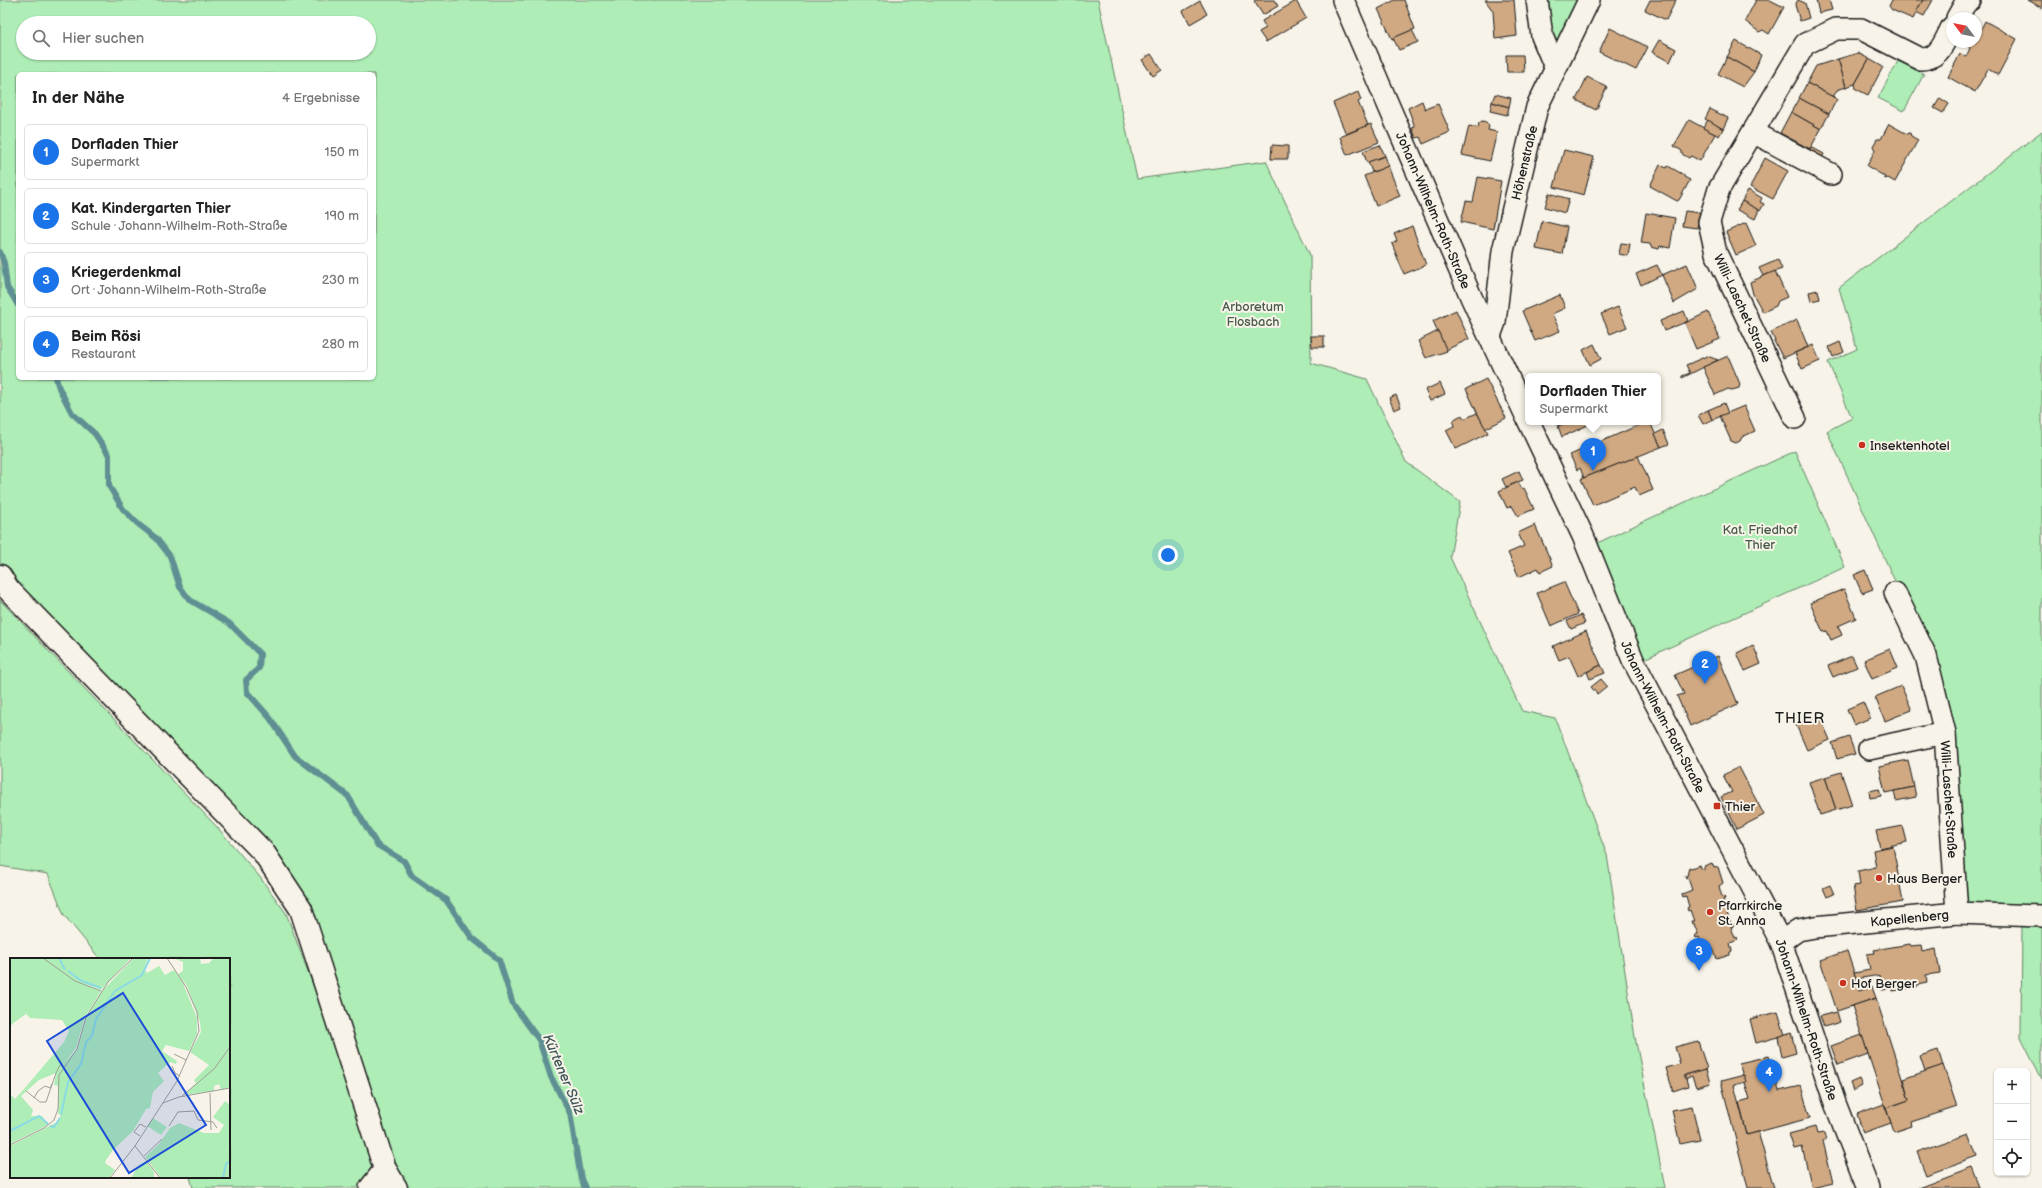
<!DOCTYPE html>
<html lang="de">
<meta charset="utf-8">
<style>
body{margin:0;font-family:"Balsamiq Sans",sans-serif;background:#f2f2f2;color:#222}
.controls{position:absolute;right:12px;bottom:12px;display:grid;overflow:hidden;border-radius:6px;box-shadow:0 1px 3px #0004}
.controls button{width:36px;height:36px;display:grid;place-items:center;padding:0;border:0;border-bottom:1px solid #e0e0e0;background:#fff;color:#222;font:20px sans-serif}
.compass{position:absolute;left:1946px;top:12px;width:36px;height:36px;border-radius:50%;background:#fff;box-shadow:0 1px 3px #0004;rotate:302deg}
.you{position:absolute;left:1168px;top:555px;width:14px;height:14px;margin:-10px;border:3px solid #fff;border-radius:50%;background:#1a73e8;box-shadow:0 0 0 6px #1a73e833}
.badge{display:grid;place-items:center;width:26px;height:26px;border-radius:50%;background:#1a73e8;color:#fff;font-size:13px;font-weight:700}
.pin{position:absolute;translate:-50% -33px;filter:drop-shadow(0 1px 2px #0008)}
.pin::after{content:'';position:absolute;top:21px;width:14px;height:12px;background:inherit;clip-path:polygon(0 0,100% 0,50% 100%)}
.popup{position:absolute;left:1525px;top:373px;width:136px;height:52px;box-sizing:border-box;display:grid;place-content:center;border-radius:6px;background:#fff;filter:drop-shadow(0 1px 3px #0005);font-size:13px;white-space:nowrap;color:#767676}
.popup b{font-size:15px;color:#222}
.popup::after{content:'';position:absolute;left:50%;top:100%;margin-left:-8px;border:8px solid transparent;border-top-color:#fff}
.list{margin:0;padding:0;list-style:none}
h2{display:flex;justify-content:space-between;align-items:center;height:52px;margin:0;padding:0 16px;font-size:17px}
h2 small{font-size:13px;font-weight:400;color:#767676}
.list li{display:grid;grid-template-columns:26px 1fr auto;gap:12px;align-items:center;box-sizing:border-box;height:56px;margin:0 8px 8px;padding:0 8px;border:1px solid #e0e0e0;border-radius:6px}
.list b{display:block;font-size:15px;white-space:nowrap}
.list p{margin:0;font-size:13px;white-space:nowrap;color:#767676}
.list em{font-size:13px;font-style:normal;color:#767676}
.icon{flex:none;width:22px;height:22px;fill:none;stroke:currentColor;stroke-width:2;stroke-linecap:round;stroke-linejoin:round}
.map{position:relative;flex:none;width:2042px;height:1188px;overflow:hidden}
.search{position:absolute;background:#fff;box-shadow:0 1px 3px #0004;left:16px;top:16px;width:360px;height:44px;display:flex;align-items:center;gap:10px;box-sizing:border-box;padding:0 14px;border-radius:22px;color:#767676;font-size:15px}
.panel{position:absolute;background:#fff;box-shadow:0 1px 3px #0004;left:16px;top:72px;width:360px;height:308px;border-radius:6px}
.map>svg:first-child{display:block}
.green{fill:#aeedb5;stroke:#658468;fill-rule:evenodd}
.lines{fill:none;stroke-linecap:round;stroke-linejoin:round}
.stream{stroke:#5e8f93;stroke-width:6}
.building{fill:#d0a982;stroke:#1c1c1c}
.minor-casing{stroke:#1c1c1c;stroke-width:24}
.secondary-casing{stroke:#1c1c1c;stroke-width:25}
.minor{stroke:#f7f3e8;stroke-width:21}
.secondary{stroke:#f7f3e8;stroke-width:22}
.poi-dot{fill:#c8321e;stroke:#f7f3e8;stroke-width:1.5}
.labels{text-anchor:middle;stroke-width:4;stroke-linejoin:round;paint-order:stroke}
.street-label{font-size:13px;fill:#1c1c1c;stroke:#f7f3e8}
.park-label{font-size:13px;fill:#485b4a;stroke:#f7f3e8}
.poi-label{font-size:13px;fill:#1c1c1c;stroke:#f7f3e8;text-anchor:start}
.water-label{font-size:14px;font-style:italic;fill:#3d5558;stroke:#f7f3e8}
.quarter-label{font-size:15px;letter-spacing:1px;fill:#1c1c1c;stroke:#f7f3e8}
.inset-river{fill:none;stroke:#8adbe3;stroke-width:2}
.inset-road{fill:none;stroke:#9f9d96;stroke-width:1}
.view{fill:#1d4ed8;fill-opacity:0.15;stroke:#1d4ed8;stroke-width:2}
.inset-edge{fill:none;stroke:#1c1c1c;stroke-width:2}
</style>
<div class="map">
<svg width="2042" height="1188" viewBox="0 0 2042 1188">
<rect width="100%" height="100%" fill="#f7f3e8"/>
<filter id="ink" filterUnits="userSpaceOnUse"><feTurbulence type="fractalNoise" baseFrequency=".025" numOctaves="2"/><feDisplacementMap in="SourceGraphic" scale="8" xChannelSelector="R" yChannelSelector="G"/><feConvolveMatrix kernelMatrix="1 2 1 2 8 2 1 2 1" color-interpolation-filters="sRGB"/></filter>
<g filter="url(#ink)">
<g class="green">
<path d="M0,0H1098L1137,179L1266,161L1310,255L1311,363L1367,379L1406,462L1460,502L1450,557L1522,711L1555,718L1607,855L1635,1037L1665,1188H400L305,906L14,586L0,563ZM23,23H369V53H23ZM18,74H374V378H18Z"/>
<path d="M1542,0H1579L1558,43L1553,40Z"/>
<path d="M1898,61L1924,74L1904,111L1878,98Z"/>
<path d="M2042,131V911L1965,903L1931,653L1893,577L1827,431L1852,418L1828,362L1857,349L1839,288Z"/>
<path d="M1795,451L1845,567L1644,659L1595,544Z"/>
<path d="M0,600L217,827L259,876L286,913L382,1169L367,1188H193L190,1177H229V959H100L64,915L48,874L0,866Z"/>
<path d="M2022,920H2042V1079L2021,1037Z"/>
</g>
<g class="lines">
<g class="stream">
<path d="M0,252L4,263L7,287L18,305"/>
<path d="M56,378L59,388L72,413L95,434L109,455V486L123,509L138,524L156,538L170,556L180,587L190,600L229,623L260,654L259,668L246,680L247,692L270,718L295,756L348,796L377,845L404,861L412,876L446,900L472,938L499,960L513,1004L539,1040L551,1077L570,1113L581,1179L585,1188"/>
</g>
</g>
<g class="building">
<path d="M1256,0H1274L1278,6L1263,15L1254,1Z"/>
<path d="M1395,0H1404L1415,29L1392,39L1378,9Z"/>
<path d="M1485,0H1514L1517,36L1495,39L1493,11Z"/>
<path d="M1650,0H1676L1666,20L1645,10Z"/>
<path d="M1756,0H1770L1784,7L1769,34L1763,30L1759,32L1745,21Z"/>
<path d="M1798,0L1805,3L1809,18L1800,21L1795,5Z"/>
<path d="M1816,0H1829L1832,10L1819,13Z"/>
<path d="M1892,0H1923L1913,19L1892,10L1889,6Z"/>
<path d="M1923,0H1933L1924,16L1916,12Z"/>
<path d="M2028,0H2042V8Z"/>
<path d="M1200,1L1207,14L1190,24L1183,11Z"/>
<path d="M1296,1L1306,18L1266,42L1259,32L1266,28L1262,21Z"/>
<path d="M1985,21L2017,39L1998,75L1988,69L1975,92L1948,77L1960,54L1966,57L1970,48L1967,46L1970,42H1976V31H1980Z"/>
<path d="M1610,28L1648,47L1636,70L1599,52Z"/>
<path d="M1412,30L1418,42L1399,50L1393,38Z"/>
<path d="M1659,40L1676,49L1670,62L1652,52Z"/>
<path d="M1736,41L1761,55L1754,72L1727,57Z"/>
<path d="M1858,53L1869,59L1855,84L1846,87L1838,59Z"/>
<path d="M1151,54L1162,70L1153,76L1142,60Z"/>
<path d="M1506,55H1523L1524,72H1507Z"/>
<path d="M1727,57L1754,72L1743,87L1718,74Z"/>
<path d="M1838,59L1846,87L1837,90L1833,97L1835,98L1807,83L1816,66Z"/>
<path d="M1869,59L1883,67L1868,95L1856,89L1855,84Z"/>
<path d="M1587,77L1607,87L1596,110L1576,100Z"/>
<path d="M1807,83L1837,99L1829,114L1799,98Z"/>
<path d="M1358,92L1361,100L1358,102L1368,125L1346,134L1333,103Z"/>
<path d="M1495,94L1511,98L1509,107L1492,102Z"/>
<path d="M1799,98L1829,114L1821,129L1791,112Z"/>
<path d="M1940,98L1949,104L1943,113L1934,108Z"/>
<path d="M1422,101L1425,109L1438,104L1450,132L1423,144L1420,137L1416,138L1412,128L1415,127L1408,108Z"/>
<path d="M1492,102L1509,107L1507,115L1490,111Z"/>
<path d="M1710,109L1728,118L1723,129L1705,119Z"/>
<path d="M1791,112L1821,129L1810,149L1780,133Z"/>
<path d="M1689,120L1715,134L1700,161L1691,156L1689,158L1682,154V151L1674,146Z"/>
<path d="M1708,120L1723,129L1719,136L1703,128Z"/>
<path d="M1482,121L1486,122L1489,126L1488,130L1497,132L1490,161L1462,155L1469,126L1478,128L1479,123Z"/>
<path d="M1371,124L1379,142L1347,155L1340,137Z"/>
<path d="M1889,124L1907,134L1910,133L1911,136L1918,140L1895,182L1888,178L1885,179L1884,176L1867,166L1875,150L1873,146L1877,139H1881Z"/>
<path d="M1272,145L1288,146V159H1271Z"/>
<path d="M1380,145L1385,156L1367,163L1363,151Z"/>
<path d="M1811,147L1824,154L1820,161L1805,153L1808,148L1810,149Z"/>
<path d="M1564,150L1594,157L1584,195L1554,187Z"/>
<path d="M1385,156L1389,167L1372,172L1368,162Z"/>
<path d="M1765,158L1788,171L1773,199L1750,187Z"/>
<path d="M1660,165L1667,168L1668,166L1684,175V177L1690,180L1679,200L1677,201L1650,186Z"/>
<path d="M1388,166L1400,196L1376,206L1364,176Z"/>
<path d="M1478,177L1501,181L1493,229L1461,222L1466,201L1473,202Z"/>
<path d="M1748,190L1762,198L1760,202L1764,204L1760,211L1742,201Z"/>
<path d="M1549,193L1569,199L1565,213L1545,207Z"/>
<path d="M1742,201L1759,210L1755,219L1737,210Z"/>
<path d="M1685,211L1700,213L1697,228L1682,226Z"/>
<path d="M1646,213L1675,218L1670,248L1660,246L1659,249L1651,247L1650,244L1641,243Z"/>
<path d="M1542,221L1567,227L1562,254L1536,249Z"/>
<path d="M1746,223L1756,246L1736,255L1726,232Z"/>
<path d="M1412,226L1426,265L1404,274L1392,244L1397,241L1394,234Z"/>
<path d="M1621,243L1630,244L1628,256L1619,254Z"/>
<path d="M1778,260L1782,269L1763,276L1759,268Z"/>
<path d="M1687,264L1698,289L1674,303L1662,275Z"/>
<path d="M1657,265L1662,275L1641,285L1636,274Z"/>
<path d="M1775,271L1787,297L1778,301L1776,306L1763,312L1753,294L1750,282Z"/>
<path d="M1818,290L1820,299L1811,301L1809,292Z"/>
<path d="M1560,295L1565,308L1552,314L1560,331L1535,341L1522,311Z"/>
<path d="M1618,307L1627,327L1610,334L1601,314Z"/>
<path d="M1456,310L1469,339L1446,350L1433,321Z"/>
<path d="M1684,311L1688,321L1664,331L1660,321Z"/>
<path d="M1708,312L1720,339L1696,349L1685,323Z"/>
<path d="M1797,320L1808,347L1783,358L1774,341H1775L1771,332Z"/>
<path d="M1438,331L1447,351L1426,358L1418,341Z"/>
<path d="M1311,336H1324V347H1312Z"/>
<path d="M1840,342L1844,352L1833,357L1829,347Z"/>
<path d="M1594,344L1601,359L1590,365L1583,350Z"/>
<path d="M1813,345L1820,361L1802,369L1795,353Z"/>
<path d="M1707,356L1718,360L1682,378V376L1690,373L1686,365Z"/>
<path d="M1728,356L1740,384L1739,388L1732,390L1728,389L1715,395L1703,367Z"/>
<path d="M1486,379L1506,418L1485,429L1466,389Z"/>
<path d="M1440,383L1445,394L1430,401L1425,390Z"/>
<path d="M1396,395L1401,407L1394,410L1389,398Z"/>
<path d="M1724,403L1728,413L1712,420L1708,410Z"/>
<path d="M1744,406L1755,431L1742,437L1740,441L1736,443L1731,441L1720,416Z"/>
<path d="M1708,410L1712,420L1703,424L1698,415Z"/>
<path d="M1477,413L1488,433L1456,449L1446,430L1454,426L1453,421L1456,418L1462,415L1464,419Z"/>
<path d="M1556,422H1568L1558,426Z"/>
<path d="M1568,422H1586L1588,425L1562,437L1558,426Z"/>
<path d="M1646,422H1650L1661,447L1584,478L1580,468L1577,470L1570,455Z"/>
<path d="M1663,430L1669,444L1661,447L1655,434Z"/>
<path d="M1638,456L1653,490L1639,496L1635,487L1593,505L1581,479Z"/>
<path d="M1519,471L1523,480L1506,487L1502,479Z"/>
<path d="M1518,482L1522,489L1524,488L1534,509L1518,516L1512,506L1507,508L1499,491Z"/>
<path d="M1535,525L1553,566L1540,572L1538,568L1519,577L1508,553L1524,546L1518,533Z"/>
<path d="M1865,570L1873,589L1862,593L1854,575Z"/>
<path d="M1564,582L1578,614L1551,626L1537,593Z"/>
<path d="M1844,589L1856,618L1838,626L1842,635L1831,640L1827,631L1823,632L1810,603Z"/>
<path d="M1581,615L1585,623L1571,629L1567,621Z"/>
<path d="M1586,631L1601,665L1578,676L1569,656L1559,660L1553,646Z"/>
<path d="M1753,645L1761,664L1745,671L1737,653Z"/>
<path d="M1890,649L1898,668L1872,679L1864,660Z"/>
<path d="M1718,656L1738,704L1690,726L1677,696L1684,694L1675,675Z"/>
<path d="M1852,656L1857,667L1833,677L1828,666Z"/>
<path d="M1601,665L1605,673L1590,679L1587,672Z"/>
<path d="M1601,679L1607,686L1597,694L1591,687Z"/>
<path d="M1901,686L1912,710L1885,721L1875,697Z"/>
<path d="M1863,702L1870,718L1854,725L1847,709Z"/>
<path d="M1819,715L1830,740L1807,750L1796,725Z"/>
<path d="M1849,737L1855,754L1837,759L1832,743Z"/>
<path d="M1908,760L1914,787L1885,793L1879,766Z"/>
<path d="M1739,767L1764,815L1737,829L1721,797L1732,792L1723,775Z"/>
<path d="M1841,772L1852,805L1836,810L1825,777Z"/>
<path d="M1825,777L1836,810L1820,815L1809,782Z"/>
<path d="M1914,787L1916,797L1896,801L1894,791Z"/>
<path d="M1879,789L1881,796L1870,798L1869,791Z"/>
<path d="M1903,826L1907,842L1880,848L1876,831Z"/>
<path d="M1893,846L1903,902L1857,910L1853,886L1860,885L1858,871L1876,867L1873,850Z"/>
<path d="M1712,863L1714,868L1718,867L1723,883L1719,886L1722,897L1724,896L1725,899H1723L1726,910H1729V912L1727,913L1731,924H1733L1734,926L1731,927L1735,938L1737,937L1738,940L1730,943L1732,951L1730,952V955L1717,959L1713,949L1700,952L1699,949L1702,948L1699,937L1696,938L1695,935L1698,934L1694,924H1692L1691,921H1694L1690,910L1688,911L1687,908L1689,907L1686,896L1683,897L1682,894L1692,890L1688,878L1686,879L1685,876H1687L1689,867L1691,868L1700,865L1699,867L1704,870V866Z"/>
<path d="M1830,885L1834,894L1827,897L1823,888Z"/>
<path d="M1910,944L1911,946L1921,945L1922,952L1936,949L1940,973L1926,975L1927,983L1917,985V987L1893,991L1892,988L1882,989L1880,975L1856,979L1854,973L1870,970L1867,954L1875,953L1874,950Z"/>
<path d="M1847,951L1860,991L1872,987L1876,998L1837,1011L1820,960Z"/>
<path d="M1876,998L1909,1100L1886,1108L1852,1006Z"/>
<path d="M1778,1012L1785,1035L1756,1043L1750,1019Z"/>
<path d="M1837,1012L1840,1022L1824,1027L1820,1016Z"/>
<path d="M1791,1032L1796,1053L1782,1057L1778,1037Z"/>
<path d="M1862,1035L1868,1054L1838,1065L1831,1046Z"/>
<path d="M1698,1041L1707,1069L1685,1075L1688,1086L1673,1091L1666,1068L1680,1064L1675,1047Z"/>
<path d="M1938,1050L1943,1066L1925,1071L1920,1056Z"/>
<path d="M1769,1056L1779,1091L1801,1086L1810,1118L1747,1135L1739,1102L1750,1099L1739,1063Z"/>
<path d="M1943,1065L1957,1107L1911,1122L1912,1126L1894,1132L1886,1108L1909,1100L1903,1079Z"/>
<path d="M1706,1069L1710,1083L1696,1087L1692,1076L1685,1079V1075Z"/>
<path d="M1744,1075L1746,1082L1734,1085L1747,1135L1758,1132L1774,1188H1748L1721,1081Z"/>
<path d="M1859,1079L1862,1086L1853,1091L1850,1083Z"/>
<path d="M1884,1104L1891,1123L1863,1133L1857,1114Z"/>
<path d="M1692,1106L1700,1140L1680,1144L1672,1110Z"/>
<path d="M1815,1127L1817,1134L1824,1133L1826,1140L1823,1141L1833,1183L1812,1188L1802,1147L1794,1149L1789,1134Z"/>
<path d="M1968,1134L1977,1157L1926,1175L1917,1152Z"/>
<path d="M1972,1168L1980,1188H1919Z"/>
</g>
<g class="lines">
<g class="minor-casing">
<g id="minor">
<path id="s1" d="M1343,0L1472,299L1528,420"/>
<path d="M1537,0L1542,36L1555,67"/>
<path d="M1957,18L1966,2L1970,0"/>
<path d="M1753,132L1831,174"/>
<path id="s2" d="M1490,336L1495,322L1503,251L1537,107L1589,0"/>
<path d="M1795,418L1716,253L1709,222L1719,189L1805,44L1836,29H1861L1920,59C1939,60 1944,42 1952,27"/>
<path id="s3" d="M1529,422L1583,536L1633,660L1781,942L1835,1103L1868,1188"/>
<path id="s4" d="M1895,593L1926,656L1945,733L1957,913"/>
<path d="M1869,749L1945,733"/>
<path id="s5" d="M1781,942L1798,930L1815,927L1957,913L2042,916"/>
<path d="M370,1188L385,1169"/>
</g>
</g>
<g class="secondary-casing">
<path id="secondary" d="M0,576L8,589L264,853L301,909L385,1169L396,1188"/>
</g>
<use href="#minor" class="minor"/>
<use href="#secondary" class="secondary"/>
</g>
</g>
<g class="poi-dot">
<circle cx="1862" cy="445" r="4"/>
<rect x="1713" y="802" width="8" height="8" rx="2"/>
<circle cx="1879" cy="878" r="4"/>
<circle cx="1710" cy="912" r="4"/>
<circle cx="1843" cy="983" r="4"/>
</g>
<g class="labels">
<g class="street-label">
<text dy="5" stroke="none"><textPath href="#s2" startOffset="177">Höhenstraße</textPath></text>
<text dy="5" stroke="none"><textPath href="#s1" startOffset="229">Johann-Wilhelm-Roth-Straße</textPath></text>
<text transform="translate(1743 308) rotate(65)" y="5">Willi-Laschet-Straße</text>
<text dy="5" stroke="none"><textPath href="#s3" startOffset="324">Johann-Wilhelm-Roth-Straße</textPath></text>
<text dy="5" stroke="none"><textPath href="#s4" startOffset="216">Willi-Laschet-Straße</textPath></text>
<text dy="5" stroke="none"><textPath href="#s5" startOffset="133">Kapellenberg</textPath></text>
<text dy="5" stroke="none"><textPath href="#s3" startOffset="660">Johann-Wilhelm-Roth-Straße</textPath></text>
</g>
<g class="park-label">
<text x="1253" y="311">Arboretum<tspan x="1253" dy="15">Flosbach</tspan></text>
<text x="1760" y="534">Kat. Friedhof<tspan x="1760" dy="15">Thier</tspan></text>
</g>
<g class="poi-label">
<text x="1870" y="450">Insektenhotel</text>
<text x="1725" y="811">Thier</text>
<text x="1887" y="883">Haus Berger</text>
<text x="1718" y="910">Pfarrkirche<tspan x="1718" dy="15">St. Anna</tspan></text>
<text x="1851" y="988">Hof Berger</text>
</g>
<g class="water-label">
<text transform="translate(564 1074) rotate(67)" y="5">Kürtener Sülz</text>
</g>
<g class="quarter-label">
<text x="1800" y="723">THIER</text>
</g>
</g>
<g transform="translate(10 958)">
<rect width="220" height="220" fill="#f7f3e8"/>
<path d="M0,0H121L91,32L69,24L91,33L75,59L66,90L55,105L67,91L76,59L92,33L124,0H138L134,11L137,15L149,8L155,17L164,12L172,23L187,60V76L179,93L156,87L152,93L167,103L166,106L160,104L148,115L154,123L143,134L140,150L136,151L123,173L103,192L96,202L95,205L105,212L99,220H0V188L47,164L51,157L48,156V128L44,127L46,115L29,122L11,138L23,152L21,158H32L38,167L0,186V136L5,141L14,131L54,84L59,73L52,62L20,60L16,56L20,53L2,66L0,71ZM163,0H190L191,6L199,5L204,0H220V129L211,132L209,126L204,128V133L174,137L193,119L186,125L184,122L199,107L180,94L191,74L190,64L177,28L168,16L173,13V4ZM215,143L220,147V220H151L135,199L149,186L160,170L169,165L194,175H209L214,167L203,159ZM143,160L157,169L151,177L137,168ZM136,203L144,214V220H121L128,208Z" fill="#aeedb5"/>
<path class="inset-river" d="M49,0L55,12M58,13L72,23L91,30M51,157L58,124L71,106L76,84L82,78L86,61L105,33L132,17L140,0M40,168L44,169L50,160M0,173L29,158L38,166M213,220L216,206L220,203"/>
<path class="inset-road" d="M33,0L65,23L91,33M164,96L176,102M162,108L165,115L170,118M16,133L30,144H36L46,115L50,107H53M200,135L201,172M172,138L204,111L220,89M24,140L28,133L35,128L40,130L42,126M153,145L169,139L220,130M159,168L168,154L184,153L188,162L203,164L207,170M130,178L124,174L130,166L136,169M0,187L34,170L44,162L48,151L49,117L67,91L76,59L98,24L123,0M125,188L150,220M134,198L152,181M100,220L125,188L167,123L189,73L187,54L176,29L157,0"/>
<path class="view" d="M113,35L196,167L119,215L37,83Z"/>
<rect width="220" height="220" class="inset-edge"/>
</g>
</svg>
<div class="controls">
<button>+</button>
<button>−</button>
<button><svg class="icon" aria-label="locate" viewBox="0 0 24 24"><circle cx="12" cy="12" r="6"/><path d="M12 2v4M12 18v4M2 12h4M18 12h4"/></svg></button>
</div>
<svg class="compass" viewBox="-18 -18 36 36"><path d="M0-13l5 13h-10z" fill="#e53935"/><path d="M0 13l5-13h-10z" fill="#767676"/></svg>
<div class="you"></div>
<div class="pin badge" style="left:1593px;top:471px">1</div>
<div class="popup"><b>Dorfladen Thier</b>Supermarkt</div>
<div class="pin badge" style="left:1705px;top:684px">2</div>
<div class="pin badge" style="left:1699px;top:971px">3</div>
<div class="pin badge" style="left:1769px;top:1092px">4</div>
<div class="search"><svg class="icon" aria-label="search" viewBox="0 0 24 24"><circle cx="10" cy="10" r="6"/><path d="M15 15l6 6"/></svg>Hier suchen</div>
<section class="panel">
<h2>In der Nähe<small>4 Ergebnisse</small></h2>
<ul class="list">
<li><span class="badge">1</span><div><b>Dorfladen Thier</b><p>Supermarkt</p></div><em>150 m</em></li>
<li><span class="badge">2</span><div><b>Kat. Kindergarten Thier</b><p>Schule · Johann-Wilhelm-Roth-Straße</p></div><em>190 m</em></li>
<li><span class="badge">3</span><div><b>Kriegerdenkmal</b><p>Ort · Johann-Wilhelm-Roth-Straße</p></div><em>230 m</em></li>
<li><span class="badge">4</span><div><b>Beim Rösi</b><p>Restaurant</p></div><em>280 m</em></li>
</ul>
</section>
</div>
